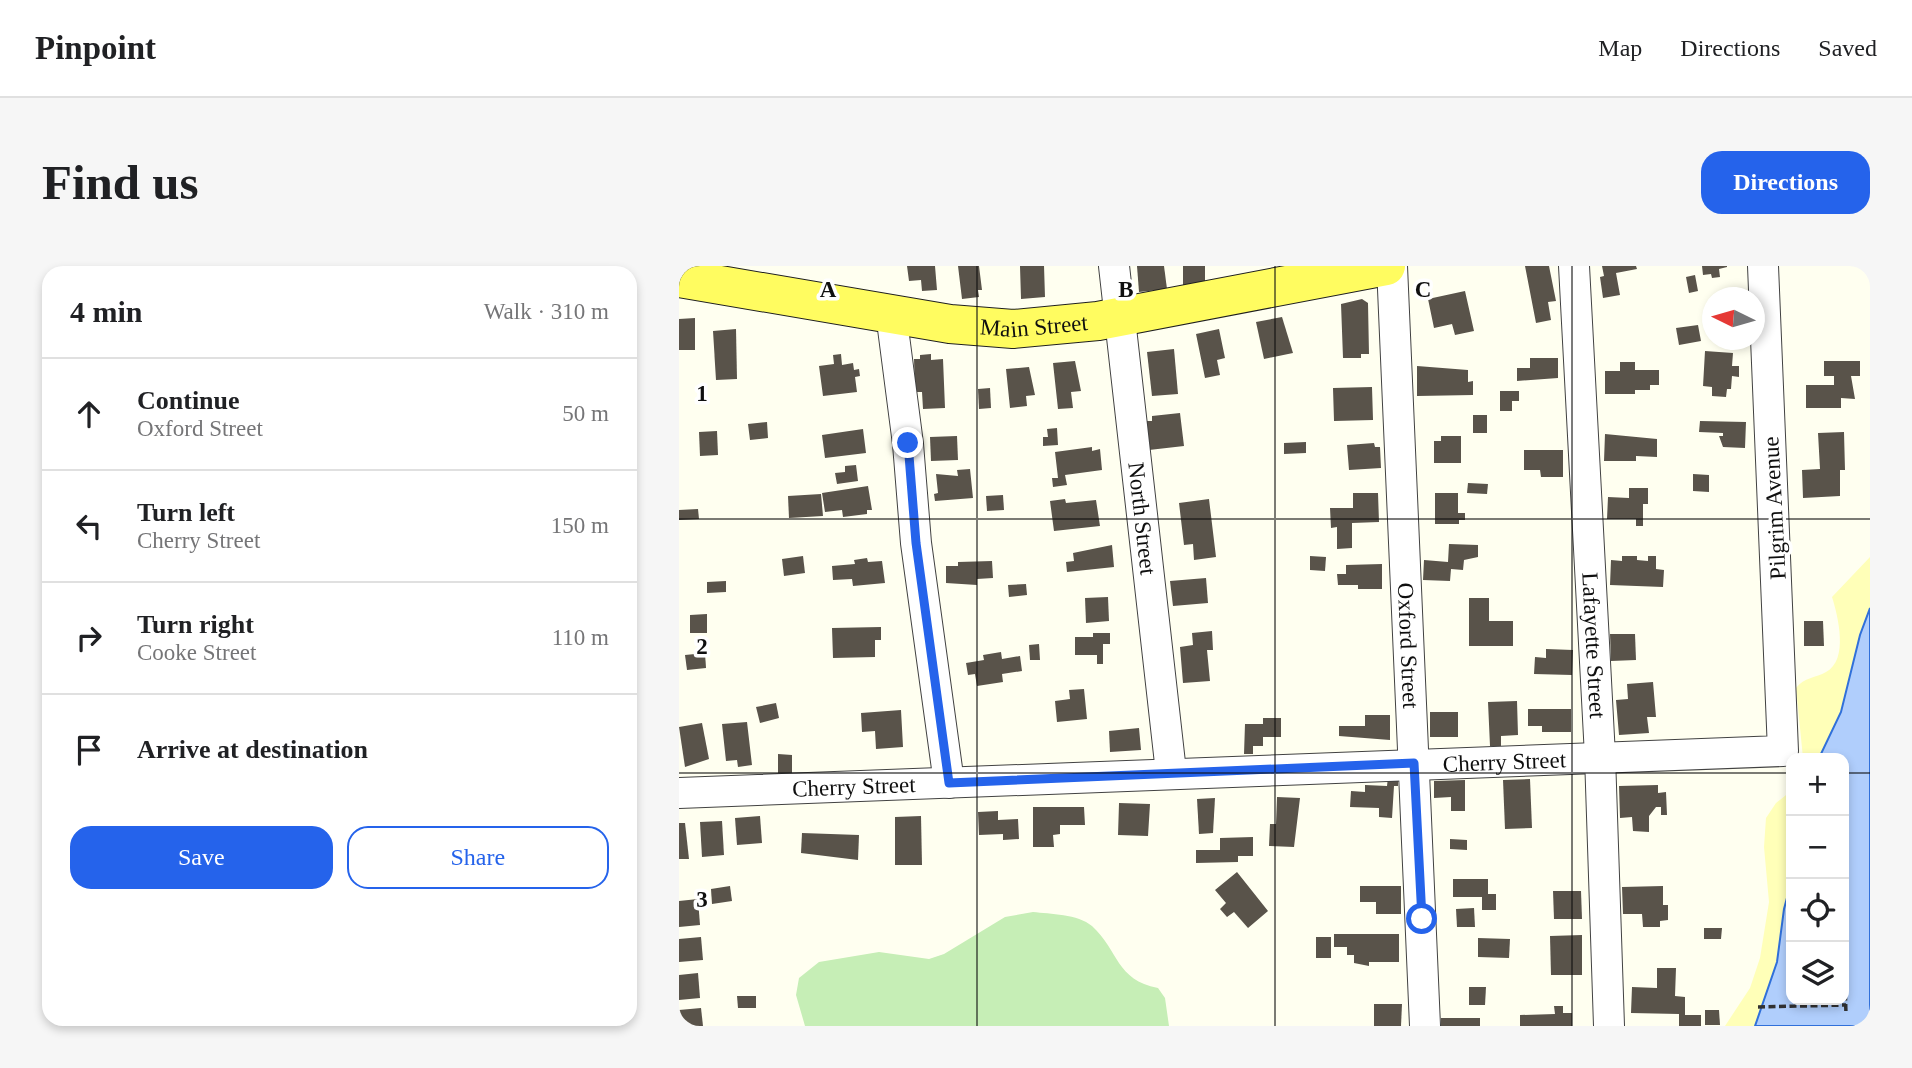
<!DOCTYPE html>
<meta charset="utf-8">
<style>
body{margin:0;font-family:Georgia,serif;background:#f6f6f6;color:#202124}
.controls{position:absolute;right:21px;bottom:21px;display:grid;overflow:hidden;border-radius:14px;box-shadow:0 4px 10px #0003}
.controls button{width:63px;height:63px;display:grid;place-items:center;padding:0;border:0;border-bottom:2px solid #e0e0e0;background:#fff;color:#202124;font:35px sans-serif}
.compass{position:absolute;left:1023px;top:21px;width:63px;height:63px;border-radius:50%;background:#fff;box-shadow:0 4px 10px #0003;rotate:275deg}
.stop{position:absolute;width:21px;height:21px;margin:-16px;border:5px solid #2563eb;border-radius:50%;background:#fff}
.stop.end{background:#2563eb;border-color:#fff;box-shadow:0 2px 7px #0008}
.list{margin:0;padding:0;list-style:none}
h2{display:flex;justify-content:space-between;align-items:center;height:91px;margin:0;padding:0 28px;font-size:30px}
h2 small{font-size:23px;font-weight:400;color:#757577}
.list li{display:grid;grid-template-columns:46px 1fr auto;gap:21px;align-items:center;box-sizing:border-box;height:112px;padding:0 28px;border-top:2px solid #e0e0e0}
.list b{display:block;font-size:26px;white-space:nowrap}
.list p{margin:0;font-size:23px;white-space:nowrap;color:#757577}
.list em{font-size:23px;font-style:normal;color:#757577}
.actions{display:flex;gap:14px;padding:21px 28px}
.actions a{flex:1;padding:16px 0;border:2px solid #2563eb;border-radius:21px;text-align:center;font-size:24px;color:#2563eb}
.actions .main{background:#2563eb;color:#fff}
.icon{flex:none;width:38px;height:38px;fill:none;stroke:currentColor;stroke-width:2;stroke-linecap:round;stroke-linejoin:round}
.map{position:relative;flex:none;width:1191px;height:760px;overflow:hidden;border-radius:21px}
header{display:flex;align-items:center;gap:42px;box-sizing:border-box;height:98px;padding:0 35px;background:#fff;border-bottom:2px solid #e0e0e0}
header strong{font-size:33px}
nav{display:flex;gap:38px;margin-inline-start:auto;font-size:24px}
.intro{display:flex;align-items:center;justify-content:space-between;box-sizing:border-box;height:168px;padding:0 42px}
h1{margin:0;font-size:49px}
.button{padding:18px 32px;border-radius:21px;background:#2563eb;color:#fff;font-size:24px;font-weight:700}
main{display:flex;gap:42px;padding:0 42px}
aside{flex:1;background:#fff;border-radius:21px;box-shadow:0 4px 10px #0003}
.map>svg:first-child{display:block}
.green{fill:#c6eeb6}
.sand{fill:#ffffb8}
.water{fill:#b0cefc;stroke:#3070da;stroke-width:2}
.building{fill:#59534a}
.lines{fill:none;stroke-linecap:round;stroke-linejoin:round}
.minor-casing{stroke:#424242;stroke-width:32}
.major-casing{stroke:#202020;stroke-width:40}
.path{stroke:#313131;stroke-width:3.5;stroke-dasharray:7 3.5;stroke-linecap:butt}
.minor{stroke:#fff;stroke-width:30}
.major{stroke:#fffc60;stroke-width:38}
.route{stroke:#2563eb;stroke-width:9}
.grid{fill:none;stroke:#0f0f0f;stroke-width:2;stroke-opacity:0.55}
.labels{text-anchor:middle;stroke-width:7;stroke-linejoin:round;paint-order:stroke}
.street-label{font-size:23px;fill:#0f0f0f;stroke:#fff}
.grid-label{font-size:23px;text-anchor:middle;font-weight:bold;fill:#0f0f0f;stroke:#fff;stroke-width:7;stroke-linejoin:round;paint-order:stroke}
</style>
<header>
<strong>Pinpoint</strong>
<nav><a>Map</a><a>Directions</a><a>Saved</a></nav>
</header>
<div class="intro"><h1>Find us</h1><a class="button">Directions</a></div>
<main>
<aside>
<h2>4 min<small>Walk · 310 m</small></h2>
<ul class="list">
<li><svg class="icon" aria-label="ahead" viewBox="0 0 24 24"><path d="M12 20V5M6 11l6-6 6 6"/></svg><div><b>Continue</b><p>Oxford Street</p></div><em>50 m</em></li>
<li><svg class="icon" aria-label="left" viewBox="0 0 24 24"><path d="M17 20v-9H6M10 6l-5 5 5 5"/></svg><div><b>Turn left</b><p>Cherry Street</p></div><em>150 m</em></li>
<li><svg class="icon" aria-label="right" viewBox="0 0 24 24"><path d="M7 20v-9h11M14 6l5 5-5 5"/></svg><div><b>Turn right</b><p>Cooke Street</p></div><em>110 m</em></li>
<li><svg class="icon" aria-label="arrive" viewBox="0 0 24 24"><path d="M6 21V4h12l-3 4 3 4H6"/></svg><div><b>Arrive at destination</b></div></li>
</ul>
<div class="actions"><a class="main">Save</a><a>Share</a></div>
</aside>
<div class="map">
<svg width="1191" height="760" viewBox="0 0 1191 760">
<rect width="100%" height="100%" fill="#fffff0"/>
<path class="green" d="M354,646C371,648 399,648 413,660C440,685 437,714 479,722L486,732L490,760H126L117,729L120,712L140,696L200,686L250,693L265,688L326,651Z"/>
<g class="sand">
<path d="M1191,291V342L1181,369L1162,446L1140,492H1124L1117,422C1125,411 1137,412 1147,406C1170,394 1159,350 1153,331Z"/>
<path d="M1112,525V617L1105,643L1098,696L1076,760H1046L1071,722L1081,692L1090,636L1085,581L1087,552L1097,537Z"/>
</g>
<path class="water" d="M1191,342V760H1076L1098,696L1105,643L1112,617V734H1165V492H1140L1162,446L1181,369Z"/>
<g class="building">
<path d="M228,0H256L258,24L243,25L242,14L230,15Z"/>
<path d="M279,0H300L303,24H299L300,31L283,33Z"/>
<path d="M341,0H365L366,31L342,33Z"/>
<path d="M458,0H485L488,23L460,26Z"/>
<rect x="504" y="0" width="22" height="19"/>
<path d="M846,0H870L877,35L869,36L872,54L857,57Z"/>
<path d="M923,0H957L958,3L937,7L941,29L924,32L921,11L925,10Z"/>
<path d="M1023,0H1048V1L1040,3L1041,11L1033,12L1032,8L1024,9Z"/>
<path d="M1016,9L1019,25L1010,27L1007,11Z"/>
<path d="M786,25L795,65L776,69L773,58L755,62L749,33Z"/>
<path d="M683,33L689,37L690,88H682V92H664L662,38Z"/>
<path d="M603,51L614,87L585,93L577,56Z"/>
<path d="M16,52V84H0V53Z"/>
<path d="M1019,59L1022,75L1000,79L997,62Z"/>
<path d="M57,63L58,113L37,114L34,65Z"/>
<path d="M540,63L546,92L538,94L541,109L526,112L517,68Z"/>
<path d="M495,83L499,128L473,130L468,86Z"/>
<path d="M1026,85L1054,87L1053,100H1060V111L1053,110L1052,123H1048L1047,131L1033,130V121L1024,120Z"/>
<path d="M162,88L163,99L174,97L175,104L180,103L181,110L176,111L178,126L144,130L140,100L155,98L154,89Z"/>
<path d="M252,88V94L264,93L266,142L244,143L243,126H236L235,93H241V89Z"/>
<path d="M851,92H879V112L838,115V102H851Z"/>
<path d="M396,95L402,125L392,126L394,142L379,143L374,97Z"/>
<path d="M1145,95H1181V110H1172L1176,133L1162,132V142H1127V119H1155V110H1145Z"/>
<path d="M941,96H956V104H980V119H971V124H956V128H926V105H941Z"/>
<path d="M738,100L789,104V116L794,115V129L738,130Z"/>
<path d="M350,101L356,129L347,130L348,140L331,142L327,103Z"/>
<path d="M693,121L694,154L655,155L654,122Z"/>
<path d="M311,122L312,142L300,143L299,123Z"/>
<path d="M821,125H840V135H833V145H821Z"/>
<path d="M501,147L505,180L470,184L467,155H473V150Z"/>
<rect x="794" y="149" width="14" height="18"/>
<path d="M1021,155L1067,156L1066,182L1044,181L1040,170H1044V167L1020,166Z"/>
<path d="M88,156L89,172L71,174L69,158Z"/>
<path d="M378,162L379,179L364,180V171H369L368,163Z"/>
<path d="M184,163L187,187L146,192L143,169Z"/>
<path d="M38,165L39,189L21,190L20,166Z"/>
<path d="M1165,166L1166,204H1161V230L1124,232L1123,204L1141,203L1139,167Z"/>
<path d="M926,168L978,173V191L957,190V195H925Z"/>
<path d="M278,170L279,194L252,195L251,171Z"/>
<path d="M762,170H782V197H755V175H762Z"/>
<path d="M627,176V187L605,188V177Z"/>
<path d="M695,177L696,181H701L702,202L670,204L668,179Z"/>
<path d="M413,181V185L421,183L423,204L386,209L388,219L374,221L373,212H379L376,186Z"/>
<path d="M845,184H884V211H862L861,204H845Z"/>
<path d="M177,199L179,215L158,218L156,207L166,206V200Z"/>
<path d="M291,203L294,232L256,235L255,228L259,227L257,208L279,210L278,204Z"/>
<path d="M1014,208L1030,209V226L1014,225Z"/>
<path d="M789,217L809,218L808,228L788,227Z"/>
<path d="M189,220L193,244H188V248L164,251L163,244L146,246L143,227Z"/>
<path d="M950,222H969V238H964V260H957V253H928L929,231L950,232Z"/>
<path d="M674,227H699L700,256L673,257V282L658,283V261L652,262L651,242H674Z"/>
<path d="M756,227H779V247H786V254H780V258H756Z"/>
<path d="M142,228L144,250L110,252L109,230Z"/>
<path d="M324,229L325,244L308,245L307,230Z"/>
<path d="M386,233L387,237L417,234L421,260L375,265L371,235Z"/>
<path d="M530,233L537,291L515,294L514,278L505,279L500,237Z"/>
<path d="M19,243L20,253L0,254V244Z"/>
<path d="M770,278L799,279V291L785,294L784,304L772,303L771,315L744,314L745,294L769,296Z"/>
<path d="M433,279L435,301L388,306L387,296L395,295L394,287Z"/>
<path d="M124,290L126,307L105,310L103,293Z"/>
<path d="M631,290L647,291L646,305L631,304Z"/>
<path d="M943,290H958V294L969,295V290H977V303L985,304L984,321L931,319L932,294L943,295Z"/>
<path d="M188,292L189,296L203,295L206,317L174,320L173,313L154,314L153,300L176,298L175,294Z"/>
<path d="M313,295L314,312L298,313V319L267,317V300H279V296Z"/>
<path d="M703,298V323H679V319H659L658,308H667V299Z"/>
<path d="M527,312L529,337L494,340L491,315Z"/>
<path d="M47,315V326L28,327V316Z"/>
<path d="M347,318L348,329L330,331L329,319Z"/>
<path d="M429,331L430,355L407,357L406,332Z"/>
<path d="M790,332H810V355H834V380H790Z"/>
<path d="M28,348V367H11V349Z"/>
<path d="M1125,355H1144L1145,380H1125Z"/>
<path d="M202,361V374H196V391L154,392L153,362Z"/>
<path d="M533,365L534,384H528L531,415L504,417L501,381L514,379L513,367Z"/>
<path d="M414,367H431V378H424V398H418V389H396V371H414Z"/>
<path d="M931,368H956L957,394L932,395Z"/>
<path d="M360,378L361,394H351L350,379Z"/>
<path d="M867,383L894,384L893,409L855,408L856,391L867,392Z"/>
<path d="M322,386L323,393L341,390L343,405L323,408L324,416L298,420L296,408L289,409L287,397L305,394L304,389Z"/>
<path d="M26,387L27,402L8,404L6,389Z"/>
<path d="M974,416L977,451H968L970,467L940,469L937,434L949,433L948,418Z"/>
<path d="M405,423L408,453L378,456L376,435L391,433L390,424Z"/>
<path d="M838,435L839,469L822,470V480H811L809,436Z"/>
<path d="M97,437L100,452L81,457L77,441Z"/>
<path d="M849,443H892V466H863V460H849Z"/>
<path d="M222,444L224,481L197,483L196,465L183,466L182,447Z"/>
<rect x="751" y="446" width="28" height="25"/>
<path d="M686,449H711V474L660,470V460H686Z"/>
<path d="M584,452H602V471H584V480H574V488H565L566,458H584Z"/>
<path d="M68,456L73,499L59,501L58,494L47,495L43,458Z"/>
<path d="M23,457L30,493L6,501L0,461Z"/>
<path d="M460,462L462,484L431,486L430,465Z"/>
<path d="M99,488L113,489V507H99Z"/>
<path d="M709,511L719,512V520H715L713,552L700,551V542L671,541L672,525L686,526V519L708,520Z"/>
<path d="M851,513L853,562L826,563L824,514Z"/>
<path d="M786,514V545H772V531L755,532V515Z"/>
<path d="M979,519V527L987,526L988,549H982V541H977L970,550V566L954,565L953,551L941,552L940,520Z"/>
<path d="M598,531L621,532L615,581L590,580L591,558H597Z"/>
<path d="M536,532L534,567L520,568L518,533Z"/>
<path d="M440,537L471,538L469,570L439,569Z"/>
<path d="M354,541H405L406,559H381V568L374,569L375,581H354Z"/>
<path d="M319,545V554L339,553L340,573L324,574V568L300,569L299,546Z"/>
<path d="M81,550L83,577L58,579L56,552Z"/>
<path d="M242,550L243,599H216V551Z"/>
<path d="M43,555L45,589L23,591L21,556Z"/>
<path d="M0,557H6L10,593H0Z"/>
<path d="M123,567L180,569L179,594L122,587Z"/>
<path d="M574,571V590H559V596L517,597V584H541V572Z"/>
<path d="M771,573L788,574V584L771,583Z"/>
<path d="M558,606L589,645L569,662L555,646L548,651L541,643L547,637L536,624Z"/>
<path d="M774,613H809V628H817V644H803V631H774Z"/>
<path d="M51,620L53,635L33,638L32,623Z"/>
<path d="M681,620H722V648H697V636H681Z"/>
<path d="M984,620V639H989V654L981,655V661H964L963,648H944L943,621Z"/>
<path d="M874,625H902L903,653H875Z"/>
<path d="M19,633L21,659L0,661V635Z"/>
<path d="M795,642L796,661H778L777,643Z"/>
<path d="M1025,662H1043L1042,673H1025Z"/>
<path d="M655,668H720V696H690V700L675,697V689H668V681H655Z"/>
<path d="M903,669V709H872L871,670Z"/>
<path d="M22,671L24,694L0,696V673Z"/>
<rect x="637" y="671" width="15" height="21"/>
<path d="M799,672L831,673L830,692L799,691Z"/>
<path d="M978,702H997L996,730L1006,731V749H1022V760H1000V748L952,747L953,721L978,722Z"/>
<path d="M19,707L21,732L0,734V709Z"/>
<path d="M790,721H807L806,739H790Z"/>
<path d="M58,730H77V742H59Z"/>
<path d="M695,738H723L722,760H695Z"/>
<path d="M875,740H884V747H893V760H841V749L876,748Z"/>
<path d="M22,742L24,760H0V744Z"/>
<path d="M1026,744H1040L1041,759H1026Z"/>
<rect x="762" y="752" width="39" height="8"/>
</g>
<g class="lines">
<g class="minor-casing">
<g id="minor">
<path id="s1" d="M435,0L492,506"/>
<path id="s2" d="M713,0L746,760"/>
<path id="s3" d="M895,0L921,490L930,760"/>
<path d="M212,47L229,178L237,277L270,517"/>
<path id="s4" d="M0,527L1104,485L1084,0"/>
</g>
</g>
<g class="major-casing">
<g id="major">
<path id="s5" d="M0,12L271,58L334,63L419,55L707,0"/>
</g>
</g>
<g class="path">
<path d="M1166,717L1167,748"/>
<path d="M1079,741L1167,739"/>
</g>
<use href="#minor" class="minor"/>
<use href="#major" class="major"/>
</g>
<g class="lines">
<path class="route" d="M229,177L237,277L270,517L735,497L743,653"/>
</g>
<path class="grid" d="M298,0V760M596,0V760M893,0V760M0,253H1191M0,507H1112M1165,507H1191"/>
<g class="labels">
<g class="street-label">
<text dy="8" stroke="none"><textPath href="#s5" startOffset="359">Main Street</textPath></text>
<text transform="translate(1095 242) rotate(-93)" y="8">Pilgrim Avenue</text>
<text dy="8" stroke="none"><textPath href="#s1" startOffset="254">North Street</textPath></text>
<text dy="8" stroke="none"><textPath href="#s2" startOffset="380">Oxford Street</textPath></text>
<text dy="8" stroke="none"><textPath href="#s3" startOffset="380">Lafayette Street</textPath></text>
<text dy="8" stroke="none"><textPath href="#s4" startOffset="826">Cherry Street</textPath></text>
<text dy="8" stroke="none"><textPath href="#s4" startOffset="175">Cherry Street</textPath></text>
</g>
</g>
<g class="grid-label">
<text x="149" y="31">A</text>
<text x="447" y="31">B</text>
<text x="744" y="31">C</text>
<text x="23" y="135">1</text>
<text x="23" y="388">2</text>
<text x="23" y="641">3</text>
</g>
</svg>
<div class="controls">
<button>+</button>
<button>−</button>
<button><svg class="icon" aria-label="locate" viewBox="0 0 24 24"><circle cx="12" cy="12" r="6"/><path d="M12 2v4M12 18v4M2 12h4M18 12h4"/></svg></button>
<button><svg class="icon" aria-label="layers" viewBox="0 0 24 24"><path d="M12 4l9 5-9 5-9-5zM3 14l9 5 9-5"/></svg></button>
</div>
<svg class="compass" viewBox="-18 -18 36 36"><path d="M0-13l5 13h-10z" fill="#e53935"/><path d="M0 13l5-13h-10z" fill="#757577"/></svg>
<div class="stop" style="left:743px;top:653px"></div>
<div class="stop end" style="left:229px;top:177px"></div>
</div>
</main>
